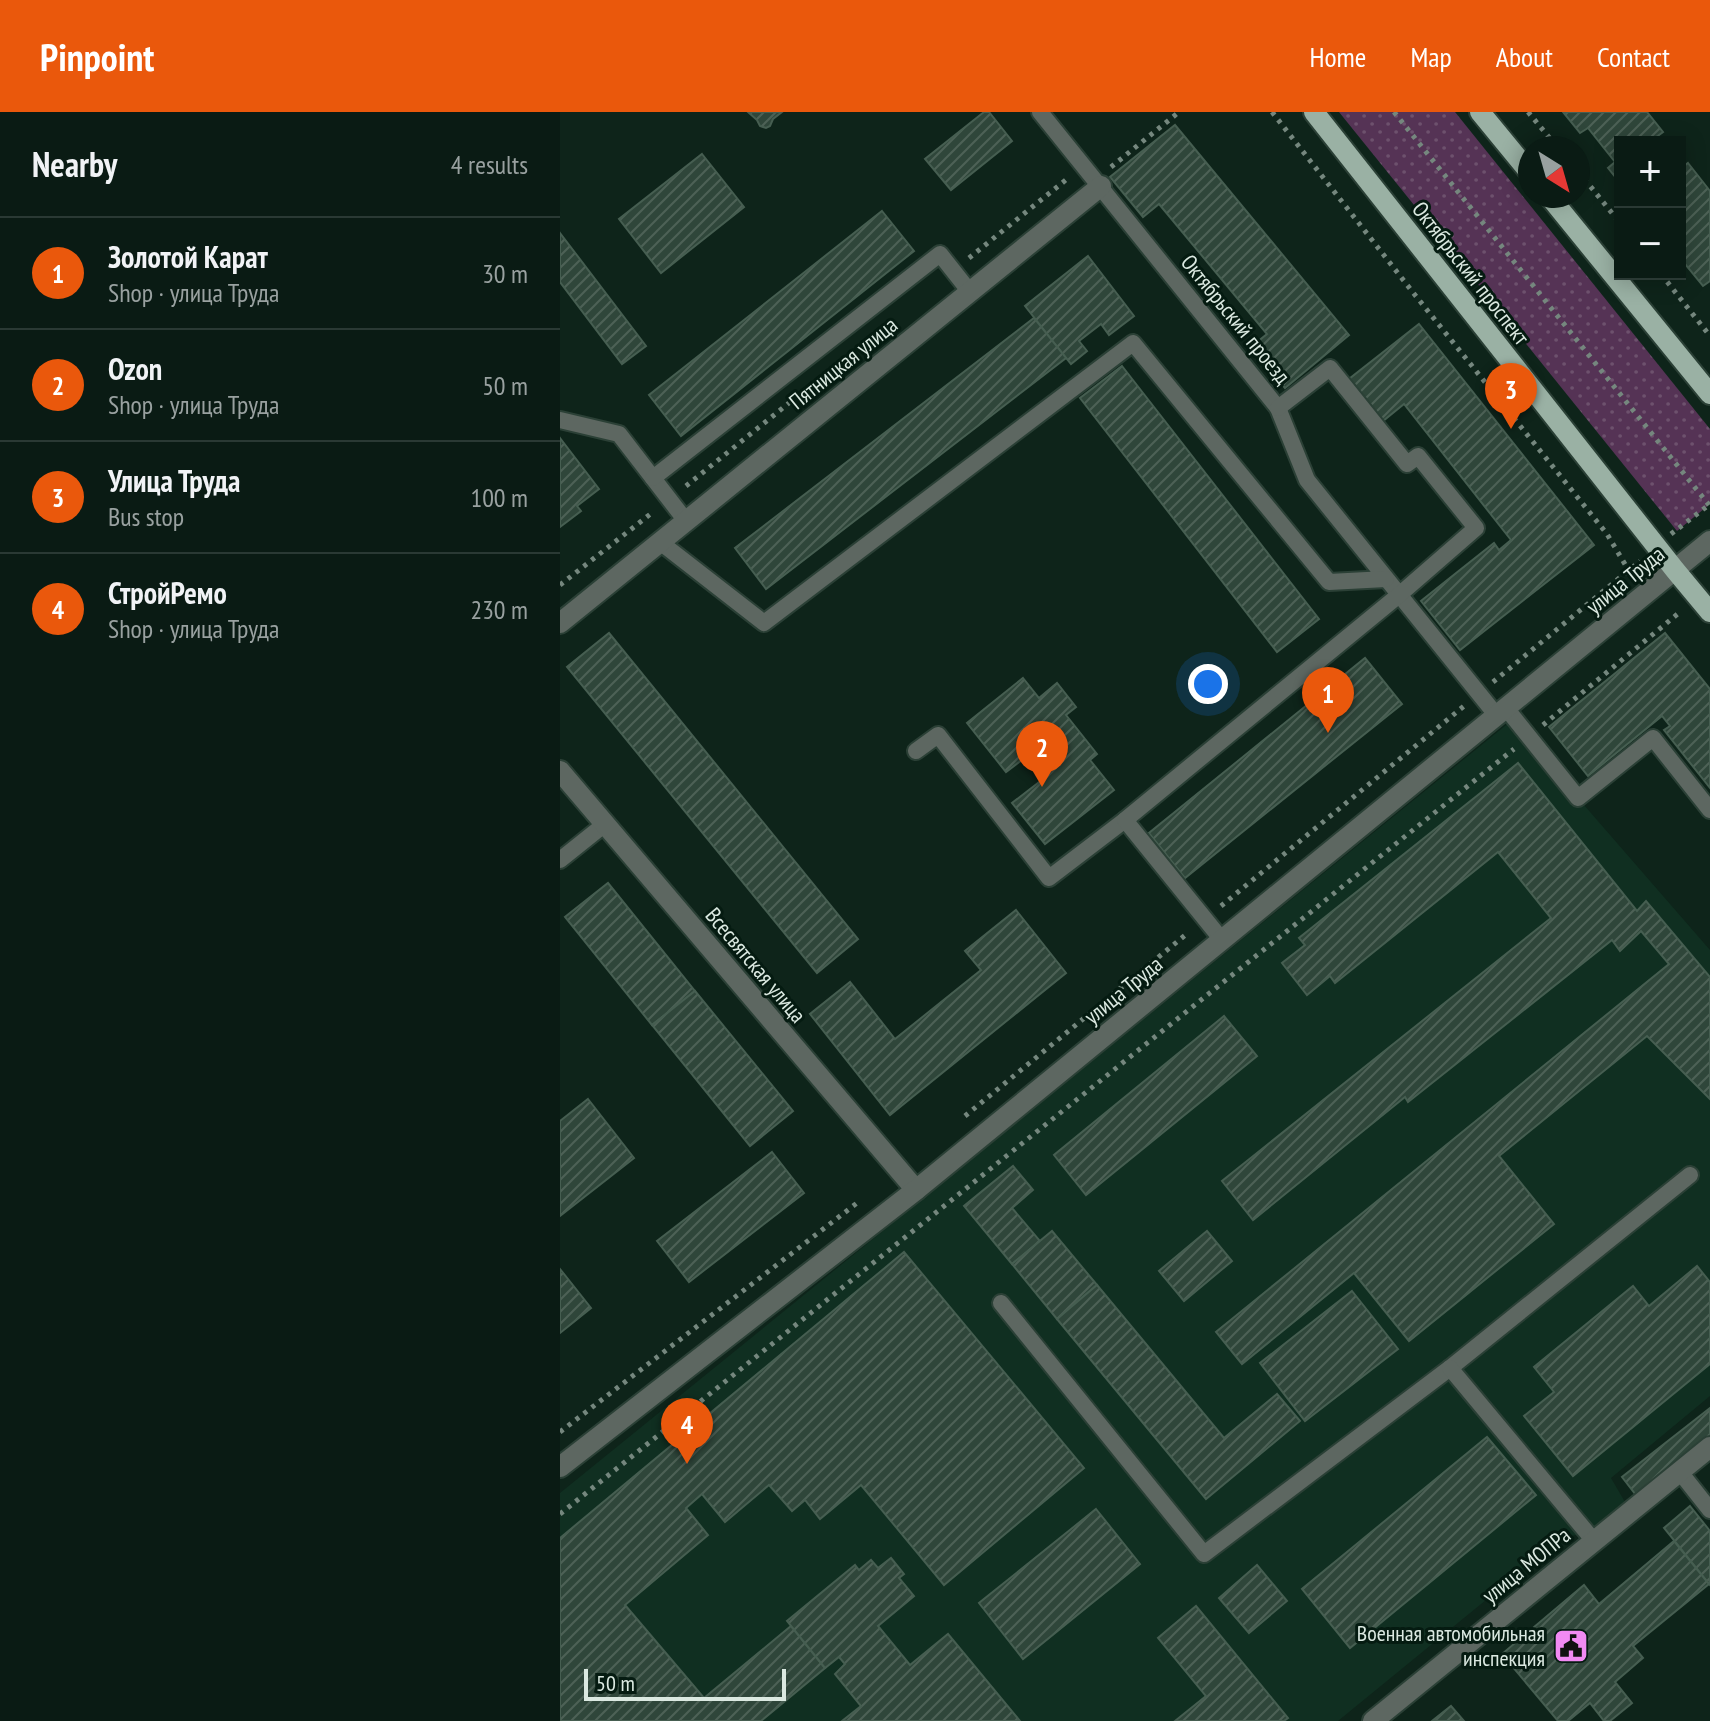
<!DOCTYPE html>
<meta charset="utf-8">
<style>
body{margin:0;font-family:"PT Sans Narrow",sans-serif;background:#13241d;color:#f1f3f6}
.controls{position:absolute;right:24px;top:24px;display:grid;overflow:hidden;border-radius:0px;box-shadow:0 4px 20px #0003}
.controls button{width:72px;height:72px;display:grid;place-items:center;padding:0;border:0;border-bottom:2px solid #2a3934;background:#0a1b14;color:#f1f3f6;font:40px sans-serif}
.compass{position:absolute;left:958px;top:24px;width:72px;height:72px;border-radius:50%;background:#0a1b14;box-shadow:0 4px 20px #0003;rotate:143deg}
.scale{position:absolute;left:24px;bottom:20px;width:202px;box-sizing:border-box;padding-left:8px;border:4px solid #dbe9e1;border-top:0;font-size:22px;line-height:28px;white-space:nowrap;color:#dbe9e1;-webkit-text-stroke:6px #051b11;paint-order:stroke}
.you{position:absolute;left:648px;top:572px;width:28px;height:28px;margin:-20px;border:6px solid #fff;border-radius:50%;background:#1a73e8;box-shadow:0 0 0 12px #1a73e833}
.badge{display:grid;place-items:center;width:52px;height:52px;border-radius:50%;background:#ea580c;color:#fff;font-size:26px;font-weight:700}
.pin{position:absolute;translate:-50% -66px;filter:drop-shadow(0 2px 4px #0008)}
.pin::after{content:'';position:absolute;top:42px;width:28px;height:24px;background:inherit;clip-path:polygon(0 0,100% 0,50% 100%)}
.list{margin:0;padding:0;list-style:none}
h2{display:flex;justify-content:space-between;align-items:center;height:104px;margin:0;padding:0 32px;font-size:34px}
h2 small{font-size:26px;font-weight:400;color:#99a1a0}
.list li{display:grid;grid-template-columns:52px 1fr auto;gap:24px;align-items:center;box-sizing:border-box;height:112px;padding:0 32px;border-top:2px solid #2a3934}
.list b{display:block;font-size:30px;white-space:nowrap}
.list p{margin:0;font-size:26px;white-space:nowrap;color:#99a1a0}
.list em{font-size:26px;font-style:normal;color:#99a1a0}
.map{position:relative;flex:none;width:1150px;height:1609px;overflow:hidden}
header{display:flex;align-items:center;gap:48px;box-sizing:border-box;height:112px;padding:0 40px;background:#ea580c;color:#fff}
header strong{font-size:38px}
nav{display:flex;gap:44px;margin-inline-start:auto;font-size:28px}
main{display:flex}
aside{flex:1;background:#0a1b14}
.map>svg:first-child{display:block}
.built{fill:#102f21}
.park{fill:url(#park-dots)}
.building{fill:url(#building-hatch);stroke:#465e51;stroke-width:2}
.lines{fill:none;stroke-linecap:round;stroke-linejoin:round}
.lane-casing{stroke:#2b4036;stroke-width:20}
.street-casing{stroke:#2b4036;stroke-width:24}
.primary-casing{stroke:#2b4036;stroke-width:24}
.path{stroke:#75877e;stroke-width:5;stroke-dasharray:4 6;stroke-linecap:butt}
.lane{stroke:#5d6761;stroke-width:16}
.street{stroke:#5d6761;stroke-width:20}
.primary{stroke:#9ab1a4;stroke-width:20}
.labels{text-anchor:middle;stroke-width:6;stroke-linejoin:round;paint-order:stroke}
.street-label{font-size:22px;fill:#dbe9e1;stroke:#051b11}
.poi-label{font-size:22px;fill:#dbe9e1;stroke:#051b11;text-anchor:end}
</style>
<header>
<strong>Pinpoint</strong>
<nav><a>Home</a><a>Map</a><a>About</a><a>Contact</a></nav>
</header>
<main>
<aside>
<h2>Nearby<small>4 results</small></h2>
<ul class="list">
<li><span class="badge">1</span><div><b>Золотой Карат</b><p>Shop · улица Труда</p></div><em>30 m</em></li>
<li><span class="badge">2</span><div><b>Ozon</b><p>Shop · улица Труда</p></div><em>50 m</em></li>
<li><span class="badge">3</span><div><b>Улица Труда</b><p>Bus stop</p></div><em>100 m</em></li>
<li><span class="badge">4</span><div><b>СтройРемо</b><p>Shop · улица Труда</p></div><em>230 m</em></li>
</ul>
</aside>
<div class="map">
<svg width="1150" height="1609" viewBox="0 0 1150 1609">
<defs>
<pattern id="park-dots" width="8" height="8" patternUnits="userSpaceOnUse" patternTransform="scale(2)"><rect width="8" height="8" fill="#535"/><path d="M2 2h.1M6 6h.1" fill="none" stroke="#6d516d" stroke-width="1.8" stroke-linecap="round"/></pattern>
<pattern id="building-hatch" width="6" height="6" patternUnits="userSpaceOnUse" patternTransform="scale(2)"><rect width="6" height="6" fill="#2f463a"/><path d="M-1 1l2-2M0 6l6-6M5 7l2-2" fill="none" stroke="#4d6156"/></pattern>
</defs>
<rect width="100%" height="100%" fill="#0e241a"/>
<path class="built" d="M951,609L1150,838V1284L1051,1366L1065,1390L1029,1421L1003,1425L778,1609H0V1381Z"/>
<path class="park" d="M779,0H895L1150,317V392L1117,419Z"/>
<g class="building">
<path d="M188,0H222L213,7L210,14L206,16L200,14L197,8Z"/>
<path d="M424,0H429L452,29L391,78L365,47Z"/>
<path d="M1003,0H1087L1103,20L1095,26L1098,30H1060V71L1048,56L1055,50L1028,16L1020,21Z"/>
<path d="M615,13L789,223L725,276L691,235L707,222L599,92L583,105L550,65Z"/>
<path d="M142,42L184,95L101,161L59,107Z"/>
<path d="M1128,51L1150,79V169L1143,174L1120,146V57Z"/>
<path d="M322,99L354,139L121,324L89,283Z"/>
<path d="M0,121L86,234L62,252L0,170Z"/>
<path d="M528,144L574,204L549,223L541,212L519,229L527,239L511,252L465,194Z"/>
<path d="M474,206L506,246L206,477L175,436Z"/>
<path d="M859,212L1034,433L900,538L861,489L934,431L939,438L951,428L844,292L823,309L789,267Z"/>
<path d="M562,254L759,507L717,540L520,286Z"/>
<path d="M0,326L39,377L17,394L21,399L0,415Z"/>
<path d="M49,521L298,827L257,861L7,555Z"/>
<path d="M1105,521L1150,577V676L1104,618L1110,614L1102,604L1028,664L989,615Z"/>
<path d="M805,546L842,592L625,766L589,721Z"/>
<path d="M463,566L479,586L497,571L516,595L506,603L537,642L530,648L554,678L485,732L452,691L483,667L466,645L446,660L407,611Z"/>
<path d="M958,651L1077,799L1086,789L1150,865V987L1087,924L939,1044L994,1112L849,1229L794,1161L682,1252L656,1220L1109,852L1081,819L1060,839L1052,828L848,990L845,985L693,1108L662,1069L991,806L938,740L775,871L770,864L747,883L722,851L745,833L739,826Z"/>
<path d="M48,771L135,879L92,913L5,805Z"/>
<path d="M456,798L506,861L330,1003L250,902L290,870L335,927L421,858L405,839Z"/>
<path d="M135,879L233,999L190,1034L92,913Z"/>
<path d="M664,904L697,944L526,1083L494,1043Z"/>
<path d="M28,987L74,1046L0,1104V1009Z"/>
<path d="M212,1040L244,1081L129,1170L97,1129Z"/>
<path d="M453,1054L473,1078L452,1096L480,1129L452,1152L404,1094Z"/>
<path d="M492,1119L537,1173L497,1207L452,1152Z"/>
<path d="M647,1119L672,1149L624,1189L599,1159Z"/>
<path d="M344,1140L524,1356L384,1473L301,1373L260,1407L245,1388L232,1399L209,1373L165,1410L142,1382L126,1396L148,1423L65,1493L144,1586L231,1514L265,1556L201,1609H0V1426Z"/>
<path d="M1137,1154L1150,1170V1252L1013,1364L964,1304L994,1280L974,1255L1073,1174L1089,1194Z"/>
<path d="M0,1157L31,1196L0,1221Z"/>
<path d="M537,1173L664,1326L717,1282L740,1309L646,1387L497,1207Z"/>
<path d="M792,1179L838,1237L745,1309L700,1251Z"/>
<path d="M1150,1296V1325L1076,1383L1062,1365Z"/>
<path d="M927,1325L976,1383L790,1536L742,1477Z"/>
<path d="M1130,1394L1150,1419V1473L1104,1416Z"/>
<path d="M536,1397L580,1452L463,1547L419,1491Z"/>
<path d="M1114,1429L1149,1472L1073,1534L1083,1546L1055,1570L1072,1591L1050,1609H1044L1030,1591L1008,1609H998L942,1542L1024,1473L1039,1492Z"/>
<path d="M331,1446L344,1462L339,1466L354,1484L318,1514L350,1553L388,1522L460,1609H282L301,1594L275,1562L285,1552L279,1545L265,1556L227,1509L295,1453L299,1458L311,1448L318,1456Z"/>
<path d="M697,1453L727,1489L689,1521L659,1486Z"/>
<path d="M636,1494L728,1606L724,1609H615L646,1584L598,1526Z"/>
<path d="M891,1594L904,1609H872Z"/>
</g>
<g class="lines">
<g class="lane-casing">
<g id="lane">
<path d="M480,0L718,296L747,368L937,604"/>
<path d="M0,308L59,322L126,409"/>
<path d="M93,366L380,142L410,180"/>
<path d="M100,430L204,511L573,231L769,470L826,467"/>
<path d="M946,596L1018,686L1093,626L1150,698"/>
<path d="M356,639L378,623L489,766L565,708"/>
<path d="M0,748L45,712"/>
<path d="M662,828L565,708L839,483L916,416L858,344L847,352L770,256L718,296"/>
<path d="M441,1191L644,1442L890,1256L1130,1063"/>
<path d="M890,1256L1034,1429"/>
<path d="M1120,1360L1150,1398"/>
</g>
</g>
<g class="street-casing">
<g id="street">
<path d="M0,511L541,74"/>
<path d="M0,659L356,1078"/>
<path d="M0,1355L356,1078L1150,429"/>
<path d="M813,1609L1150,1335"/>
</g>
</g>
<g class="primary-casing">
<g id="primary">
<path d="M754,0L1115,458L1150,500"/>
<path d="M920,0L970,61"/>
<path d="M989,84L1150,282"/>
</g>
</g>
<g class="path">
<path d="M712,0L855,183L1047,422L1069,459"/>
<path d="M834,0L1149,393"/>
<path d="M968,0L998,36"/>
<path d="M551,55L619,0"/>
<path d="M1018,59L1060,111"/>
<path d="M409,146L507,67"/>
<path d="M1101,162L1150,224"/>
<path d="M126,374L255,270"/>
<path d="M1111,422L1150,392"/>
<path d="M0,473L93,400"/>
<path d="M933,570L1080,449"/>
<path d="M983,613L1120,500"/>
<path d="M661,794L904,594"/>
<path d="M405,1004L629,820"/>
<path d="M0,1320L297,1091"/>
<path d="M0,1402L954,637"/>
</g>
<use href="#lane" class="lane"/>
<use href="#street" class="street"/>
<use href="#primary" class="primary"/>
</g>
<defs>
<g id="civic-square" transform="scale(1.8)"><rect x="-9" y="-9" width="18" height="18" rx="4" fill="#f28af3" stroke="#051b11"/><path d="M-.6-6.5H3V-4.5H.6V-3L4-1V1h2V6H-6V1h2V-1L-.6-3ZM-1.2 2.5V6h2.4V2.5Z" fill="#111"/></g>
</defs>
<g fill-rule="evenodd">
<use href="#civic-square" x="1011" y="1534"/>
</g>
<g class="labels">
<g class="street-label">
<text transform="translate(911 161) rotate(52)" y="8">Октябрьский проспект</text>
<text transform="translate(676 207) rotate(51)" y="8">Октябрьский проезд</text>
<text transform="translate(283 251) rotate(-39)" y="8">Пятницкая улица</text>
<text transform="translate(1065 468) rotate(-39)" y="8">улица Труда</text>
<text transform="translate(196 853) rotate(50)" y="8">Всесвятская улица</text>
<text transform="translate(563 878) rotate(-39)" y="8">улица Труда</text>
<text transform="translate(966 1453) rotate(-39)" y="8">улица МОПРа</text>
</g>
<g class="poi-label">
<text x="985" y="1529">Военная автомобильная<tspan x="985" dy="25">инспекция</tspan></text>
</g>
</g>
</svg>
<div class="controls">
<button>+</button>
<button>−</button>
</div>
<svg class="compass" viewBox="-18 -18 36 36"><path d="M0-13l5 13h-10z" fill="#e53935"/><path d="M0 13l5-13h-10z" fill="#99a1a0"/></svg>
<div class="scale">50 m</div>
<div class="you"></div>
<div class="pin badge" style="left:768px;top:621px">1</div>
<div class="pin badge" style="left:482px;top:675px">2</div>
<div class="pin badge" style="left:951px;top:317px">3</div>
<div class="pin badge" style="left:127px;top:1352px">4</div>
</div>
</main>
